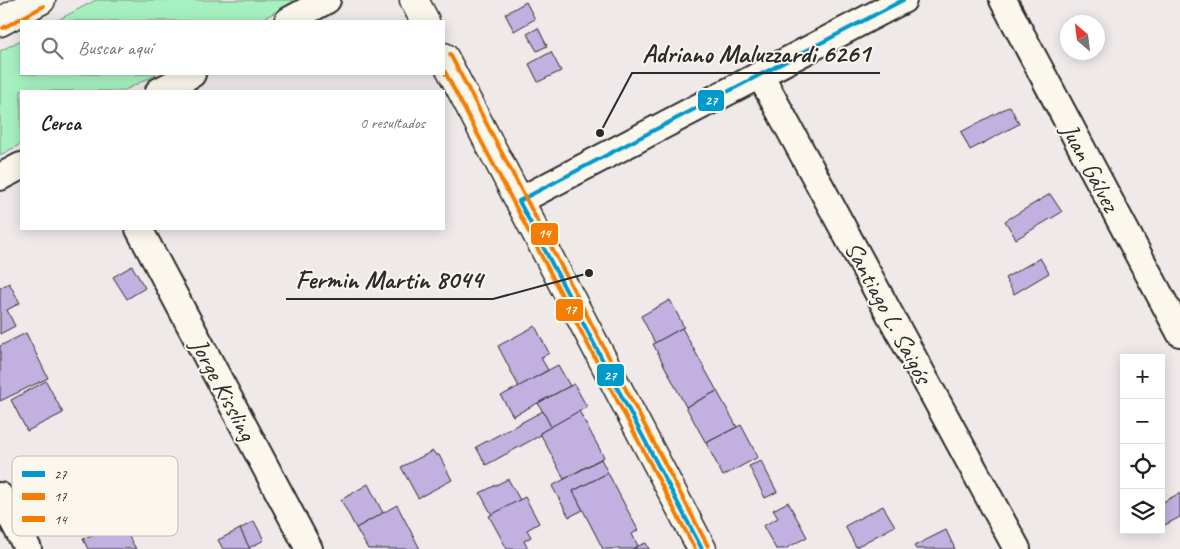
<!DOCTYPE html>
<html lang="es">
<meta charset="utf-8">
<style>
body{margin:0;font-family:Caveat,sans-serif;background:#f2f2f2;color:#222}
.controls{position:absolute;right:15px;bottom:15px;display:grid;overflow:hidden;border-radius:0px;box-shadow:0 2px 12px #0003}
.controls button{width:45px;height:45px;display:grid;place-items:center;padding:0;border:0;border-bottom:1px solid #e0e0e0;background:#fff;color:#222;font:25px sans-serif}
.compass{position:absolute;left:1060px;top:15px;width:45px;height:45px;border-radius:50%;background:#fff;box-shadow:0 2px 12px #0003;rotate:332deg}
.list{margin:0;padding:0;list-style:none}
h2{display:flex;justify-content:space-between;align-items:center;height:65px;margin:0;padding:0 20px;font-size:21px}
h2 small{font-size:16px;font-weight:400;color:#767676}
.icon{flex:none;width:28px;height:28px;fill:none;stroke:currentColor;stroke-width:2;stroke-linecap:round;stroke-linejoin:round}
.map{position:relative;flex:none;width:1180px;height:549px;overflow:hidden}
.search{position:absolute;background:#fff;box-shadow:0 2px 12px #0003;left:20px;top:20px;width:425px;height:55px;display:flex;align-items:center;gap:12px;box-sizing:border-box;padding:0 18px;border-radius:0px;color:#767676;font-size:19px}
.panel{position:absolute;background:#fff;box-shadow:0 2px 12px #0003;left:20px;top:90px;width:425px;height:140px;border-radius:0px}
.map>svg:first-child{display:block}
.green{fill:#a7f1c0;stroke:#698e76}
.building{fill:#c1b0e0;stroke:#2b2b2b}
.lines{fill:none;stroke-linecap:round;stroke-linejoin:round}
.minor-casing{stroke:#2b2b2b;stroke-width:30}
.secondary-casing{stroke:#2b2b2b;stroke-width:31}
.minor{stroke:#fbf7ec;stroke-width:26}
.secondary{stroke:#fbf7ec;stroke-width:28}
.bus-1-casing{stroke:#fbf7ec;stroke-width:8}
.bus-2-casing{stroke:#fbf7ec;stroke-width:8}
.bus-3-casing{stroke:#fbf7ec;stroke-width:8}
.bus-1{stroke:#0099cb;stroke-width:4}
.bus-2{stroke:#f47d02;stroke-width:4}
.bus-3{stroke:#f47d02;stroke-width:4}
.labels{text-anchor:middle;stroke-width:4;stroke-linejoin:round;paint-order:stroke}
.street-label{font-size:25px;fill:#2b2b2b;stroke:#fbf7ec}
.key{fill:#fbf7ec;stroke:#bdbab2;stroke-width:1}
.key-label{font-size:14px;fill:#2b2b2b}
.leader{fill:none;stroke:#2b2b2b;stroke-width:2}
.callout-dot{fill:#2b2b2b;stroke:#fbf7ec;stroke-width:2}
.callout-label{font-size:26px;text-anchor:middle;font-weight:bold;fill:#2b2b2b;stroke:#fbf7ec;stroke-width:4;stroke-linejoin:round;paint-order:stroke}
.line-badge{stroke:#fbf7ec;stroke-width:2}
.badge-label{font-size:14px;text-anchor:middle;font-weight:bold;fill:#fff}
</style>
<div class="map">
<svg width="1180" height="549" viewBox="0 0 1180 549">
<rect width="100%" height="100%" fill="#efe9ea"/>
<filter id="ink" filterUnits="userSpaceOnUse"><feTurbulence type="fractalNoise" baseFrequency=".02" numOctaves="2"/><feDisplacementMap in="SourceGraphic" scale="10" xChannelSelector="R" yChannelSelector="G"/><feConvolveMatrix kernelMatrix="1 2 1 2 8 2 1 2 1" color-interpolation-filters="sRGB"/></filter>
<g filter="url(#ink)">
<g class="green">
<path d="M96,0H299L258,21H56Z"/>
<path d="M21,40V74H157L123,91H21V144L0,155V51Z"/>
</g>
<g class="building">
<path d="M526,2L535,19L514,31L505,14Z"/>
<path d="M538,28L547,46L537,51L527,34Z"/>
<path d="M551,52L561,71L538,82L529,64Z"/>
<path d="M1010,106L1019,124L970,150L961,132Z"/>
<path d="M1050,194L1062,212L1016,239L1005,221Z"/>
<path d="M1040,258L1049,273L1014,294L1005,278Z"/>
<path d="M132,266L145,288L127,299L113,277Z"/>
<path d="M9,283L20,303L7,310L15,326L0,334V288Z"/>
<path d="M670,300L684,327L655,343L641,316Z"/>
<path d="M535,326L549,353L541,358L548,370L519,387L498,346Z"/>
<path d="M682,328L717,391L686,407L653,344Z"/>
<path d="M26,333L48,378L0,401V346Z"/>
<path d="M558,365L570,386L513,416L501,396Z"/>
<path d="M46,381L63,413L27,431L11,400Z"/>
<path d="M574,384L587,407L551,427L538,403Z"/>
<path d="M717,391L737,427L706,443L686,407Z"/>
<path d="M543,411L551,427L540,433L541,435L486,465L476,447Z"/>
<path d="M579,411L604,457L564,479L540,433Z"/>
<path d="M741,425L758,457L723,476L706,443Z"/>
<path d="M433,451L436,455H439L452,480L418,498L401,467Z"/>
<path d="M601,459L608,473L573,491L583,510L569,517L552,486Z"/>
<path d="M761,461L777,492L765,498L749,466Z"/>
<path d="M608,473L638,530L632,534L638,546L633,549H603L573,491Z"/>
<path d="M508,479L520,500L492,515L480,493Z"/>
<path d="M368,484L383,513L356,528L341,500Z"/>
<path d="M1180,493V517L1161,527V503Z"/>
<path d="M525,497L539,523L527,530L531,537L524,541L528,549H507L489,516Z"/>
<path d="M788,502L807,537L785,549H776L763,526L778,518L773,510Z"/>
<path d="M397,505L420,549H368L356,528Z"/>
<path d="M883,506L895,526L856,547L845,526Z"/>
<path d="M120,521L136,549H88L83,539Z"/>
<path d="M254,521L264,540L249,548L240,529Z"/>
<path d="M240,529L250,549H223L218,540Z"/>
<path d="M946,530L955,549H916L914,546Z"/>
<path d="M646,543L649,549H633L638,546Z"/>
</g>
<g class="lines">
<g class="minor-casing">
<g id="minor">
<path d="M1003,0L1180,333"/>
<path d="M288,21L327,0"/>
<path d="M760,75L1017,549"/>
<path d="M159,91L192,74"/>
<path d="M0,177L21,166"/>
<path d="M519,201L903,0"/>
<path d="M139,229L309,549"/>
<path d="M0,496L28,549"/>
</g>
</g>
<g class="secondary-casing">
<g id="secondary">
<path d="M414,0L425,21"/>
<path d="M0,22L41,0"/>
<path d="M444,57L702,549"/>
</g>
</g>
<use href="#minor" class="minor"/>
<use href="#secondary" class="secondary"/>
<g class="bus-1-casing">
<g id="bus-1">
<path d="M519,201L903,0"/>
<path d="M519,201L702,549"/>
</g>
</g>
<g class="bus-2-casing">
<g id="bus-2">
<path d="M3,28L44,6"/>
<path d="M444,70L695,549"/>
</g>
</g>
<g class="bus-3-casing">
<path id="bus-3" d="M450,54L708,546"/>
</g>
<use href="#bus-1" class="bus-1"/>
<use href="#bus-2" class="bus-2"/>
<use href="#bus-3" class="bus-3"/>
</g>
</g>
<g class="labels">
<g class="street-label">
<text transform="translate(1091 167) rotate(62)" y="9">Juan Gálvez</text>
<text transform="translate(889 312) rotate(62)" y="9">Santiago L. Saigós</text>
<text transform="translate(224 389) rotate(62)" y="9">Jorge Kissling</text>
</g>
</g>
<rect x="12" y="456" width="166" height="80" rx="8" class="key"/>
<rect x="22" y="471" width="23" height="6" fill="#0099cb"/>
<rect x="22" y="493" width="23" height="7" fill="#f47d02"/>
<rect x="22" y="516" width="23" height="6" fill="#f47d02"/>
<g class="key-label">
<text x="54" y="479">27</text>
<text x="54" y="501">17</text>
<text x="54" y="524">14</text>
</g>
<path class="leader" d="M600 133L632 73H880M589 273L493 299H286"/>
<g class="callout-dot">
<circle cx="600" cy="133" r="5"/>
<circle cx="589" cy="273" r="5"/>
</g>
<g class="callout-label">
<text x="756" y="62">Adriano Maluzzardi 6261</text>
<text x="389" y="288">Fermin Martin 8044</text>
</g>
<g class="line-badge">
<rect x="697" y="89" width="28" height="23" rx="5" fill="#0099cb"/>
<rect x="530" y="222" width="29" height="24" rx="5" fill="#f47d02"/>
<rect x="555" y="298" width="29" height="24" rx="5" fill="#f47d02"/>
<rect x="596" y="363" width="29" height="24" rx="5" fill="#0099cb"/>
</g>
<g class="badge-label">
<text x="711" y="105">27</text>
<text x="544" y="238">14</text>
<text x="570" y="314">17</text>
<text x="610" y="380">27</text>
</g>
</svg>
<div class="controls">
<button>+</button>
<button>−</button>
<button><svg class="icon" aria-label="locate" viewBox="0 0 24 24"><circle cx="12" cy="12" r="6"/><path d="M12 2v4M12 18v4M2 12h4M18 12h4"/></svg></button>
<button><svg class="icon" aria-label="layers" viewBox="0 0 24 24"><path d="M12 4l9 5-9 5-9-5zM3 14l9 5 9-5"/></svg></button>
</div>
<svg class="compass" viewBox="-18 -18 36 36"><path d="M0-13l5 13h-10z" fill="#e53935"/><path d="M0 13l5-13h-10z" fill="#767676"/></svg>
<div class="search"><svg class="icon" aria-label="search" viewBox="0 0 24 24"><circle cx="10" cy="10" r="6"/><path d="M15 15l6 6"/></svg>Buscar aquí</div>
<section class="panel">
<h2>Cerca<small>0 resultados</small></h2>
<ul class="list">
</ul>
</section>
</div>
